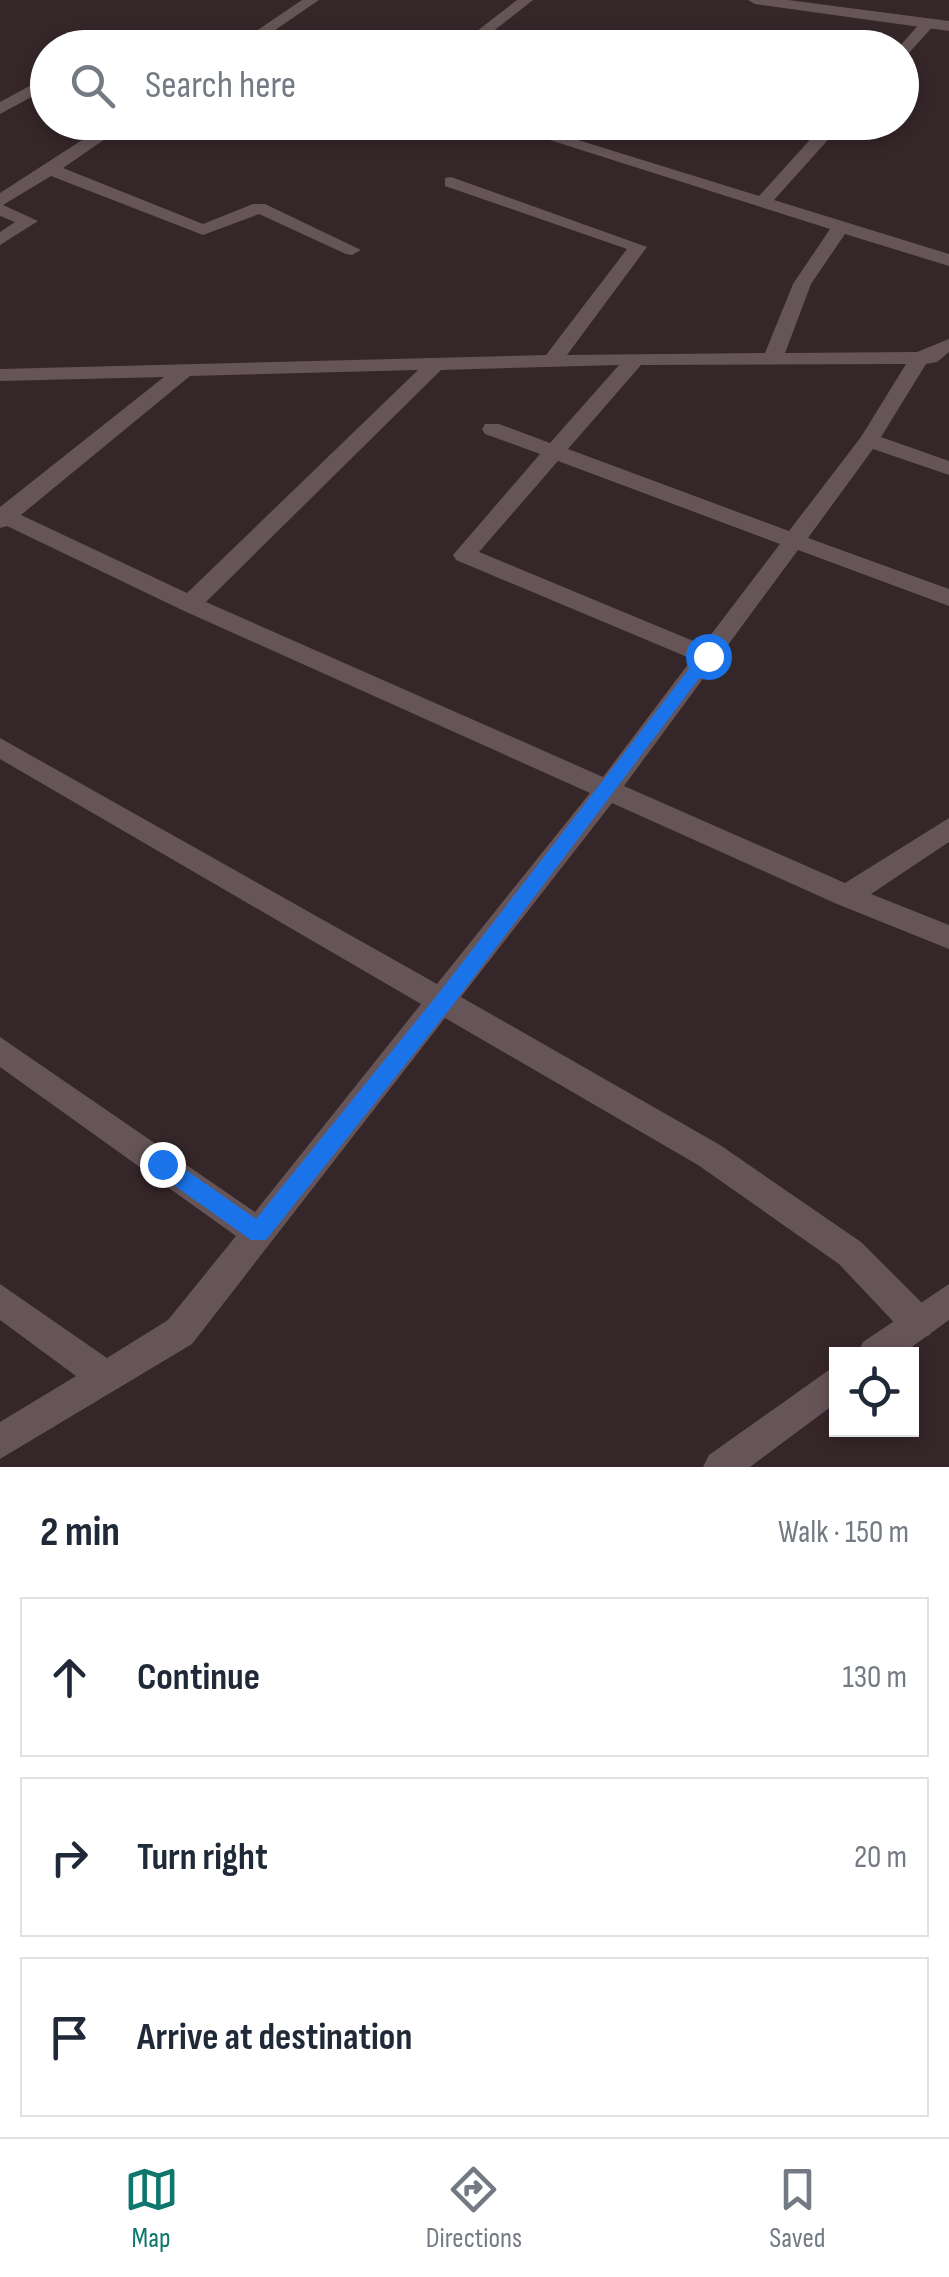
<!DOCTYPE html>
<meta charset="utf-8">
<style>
body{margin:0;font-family:"Sofia Sans Condensed",sans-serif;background:#f2f2f3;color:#1f2937}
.controls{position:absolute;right:30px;bottom:30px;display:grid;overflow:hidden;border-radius:0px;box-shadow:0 5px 15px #0003}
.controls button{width:90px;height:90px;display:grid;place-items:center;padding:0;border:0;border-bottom:2px solid #e0e1e3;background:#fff;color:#1f2937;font:50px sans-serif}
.stop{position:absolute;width:30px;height:30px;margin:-22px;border:8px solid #1a73e8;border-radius:50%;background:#fff}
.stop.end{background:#1a73e8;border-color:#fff;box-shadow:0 2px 10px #0008}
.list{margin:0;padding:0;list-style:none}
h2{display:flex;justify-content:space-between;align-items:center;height:130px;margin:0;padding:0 40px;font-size:42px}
h2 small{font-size:32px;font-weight:400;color:#747a83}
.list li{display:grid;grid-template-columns:65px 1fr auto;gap:30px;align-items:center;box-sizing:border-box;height:160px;margin:0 20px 20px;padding:0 20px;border:2px solid #e0e1e3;border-radius:0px}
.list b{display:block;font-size:38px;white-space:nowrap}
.list em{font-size:32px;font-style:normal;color:#747a83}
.icon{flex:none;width:55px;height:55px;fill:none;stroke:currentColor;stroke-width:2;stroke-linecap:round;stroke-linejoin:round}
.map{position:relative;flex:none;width:949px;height:1467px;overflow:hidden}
.search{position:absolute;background:#fff;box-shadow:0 5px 15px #0003;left:30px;right:30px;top:30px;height:110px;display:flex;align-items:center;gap:25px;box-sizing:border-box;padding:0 35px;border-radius:55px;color:#747a83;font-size:38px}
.sheet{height:670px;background:#fff}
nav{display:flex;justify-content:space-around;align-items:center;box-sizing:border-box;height:140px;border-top:2px solid #e0e1e3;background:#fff;font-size:28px;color:#747a83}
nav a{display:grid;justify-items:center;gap:5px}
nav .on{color:#0f766e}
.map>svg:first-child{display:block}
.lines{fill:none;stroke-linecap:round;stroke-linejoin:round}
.street{fill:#665558;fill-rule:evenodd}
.secondary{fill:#665558;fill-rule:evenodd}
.route{fill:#1a73e8}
</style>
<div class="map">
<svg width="949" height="1467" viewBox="0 0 949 1467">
<rect width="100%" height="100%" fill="#352629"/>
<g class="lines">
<g class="street">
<path d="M302,0H319L249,48H231Z"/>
<path d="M517,0H533L472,48H455Z"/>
<path d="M923,20L936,23L907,55L902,57V48H898Z"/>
<path d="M48,76V88L0,114V102Z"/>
<path d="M110,122H130L63,168L203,224L253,204H265L361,250L352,255L346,254L259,214L203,235L51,176L3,205L38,221L0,245V232L15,222L0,216V193Z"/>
<path d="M493,122H520L759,196L826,122H844L774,200L949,254V266L845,234L811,284L785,353L917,352L949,339V352L937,362L926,364L881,437L949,461V475L873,449L808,538L949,589V606L798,550L624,786L845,883L949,818V842L871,894L949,925V949L837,904L612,803L461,997L720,1145L861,1242L930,1311L935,1323L930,1335L918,1339L906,1335L839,1264L698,1165L445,1018L192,1344L0,1459V1422L76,1376L0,1320V1284L107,1358L168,1320L236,1236L0,1067V1037L255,1212L421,1004L0,759V738L437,984L590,793L182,610L7,526L0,528V507L164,377L0,381V369L546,355L627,249L445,186V178L451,177L647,247L567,355L765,353L793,284L830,229ZM906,364L861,437L789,531L568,449L641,365ZM619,365L550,443L499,424H485L482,429L485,434L540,454L453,555L456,560L692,659L603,777L206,602L441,370ZM418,370L187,593L21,515L190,376ZM558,461L780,544L703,645L479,552Z"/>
</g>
<g class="secondary">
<path d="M748,0H788L949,21V31L755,4Z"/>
<path d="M949,1284V1320L902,1354H858L863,1342Z"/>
<path d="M836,1365V1403L750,1467H703L709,1455Z"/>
</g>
</g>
<path class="route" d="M708,651L716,656L713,660L452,1006L266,1240H251L154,1171V1158H169L256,1219L438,994L702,652Z"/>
</svg>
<div class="controls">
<button><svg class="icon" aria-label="locate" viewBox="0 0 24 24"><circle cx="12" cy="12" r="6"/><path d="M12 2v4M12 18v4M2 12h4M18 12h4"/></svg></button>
</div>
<div class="stop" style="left:708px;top:656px"></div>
<div class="stop end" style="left:162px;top:1164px"></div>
<div class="search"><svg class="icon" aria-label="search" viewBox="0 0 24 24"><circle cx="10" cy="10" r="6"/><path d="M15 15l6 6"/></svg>Search here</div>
</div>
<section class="sheet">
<h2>2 min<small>Walk · 150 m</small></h2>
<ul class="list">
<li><svg class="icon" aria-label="ahead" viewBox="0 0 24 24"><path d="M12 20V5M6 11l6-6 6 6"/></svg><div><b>Continue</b></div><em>130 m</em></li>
<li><svg class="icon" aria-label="right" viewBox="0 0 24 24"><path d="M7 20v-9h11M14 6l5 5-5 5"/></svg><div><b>Turn right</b></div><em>20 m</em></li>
<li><svg class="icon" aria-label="arrive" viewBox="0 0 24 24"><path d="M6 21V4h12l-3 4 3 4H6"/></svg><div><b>Arrive at destination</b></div></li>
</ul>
</section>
<nav>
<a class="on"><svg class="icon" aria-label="map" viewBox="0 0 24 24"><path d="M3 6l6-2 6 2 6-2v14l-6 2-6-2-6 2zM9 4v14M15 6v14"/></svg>Map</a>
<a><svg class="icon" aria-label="directions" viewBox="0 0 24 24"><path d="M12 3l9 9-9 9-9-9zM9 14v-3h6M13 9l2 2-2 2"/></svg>Directions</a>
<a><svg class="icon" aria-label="saved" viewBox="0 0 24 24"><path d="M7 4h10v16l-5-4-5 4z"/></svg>Saved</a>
</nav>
